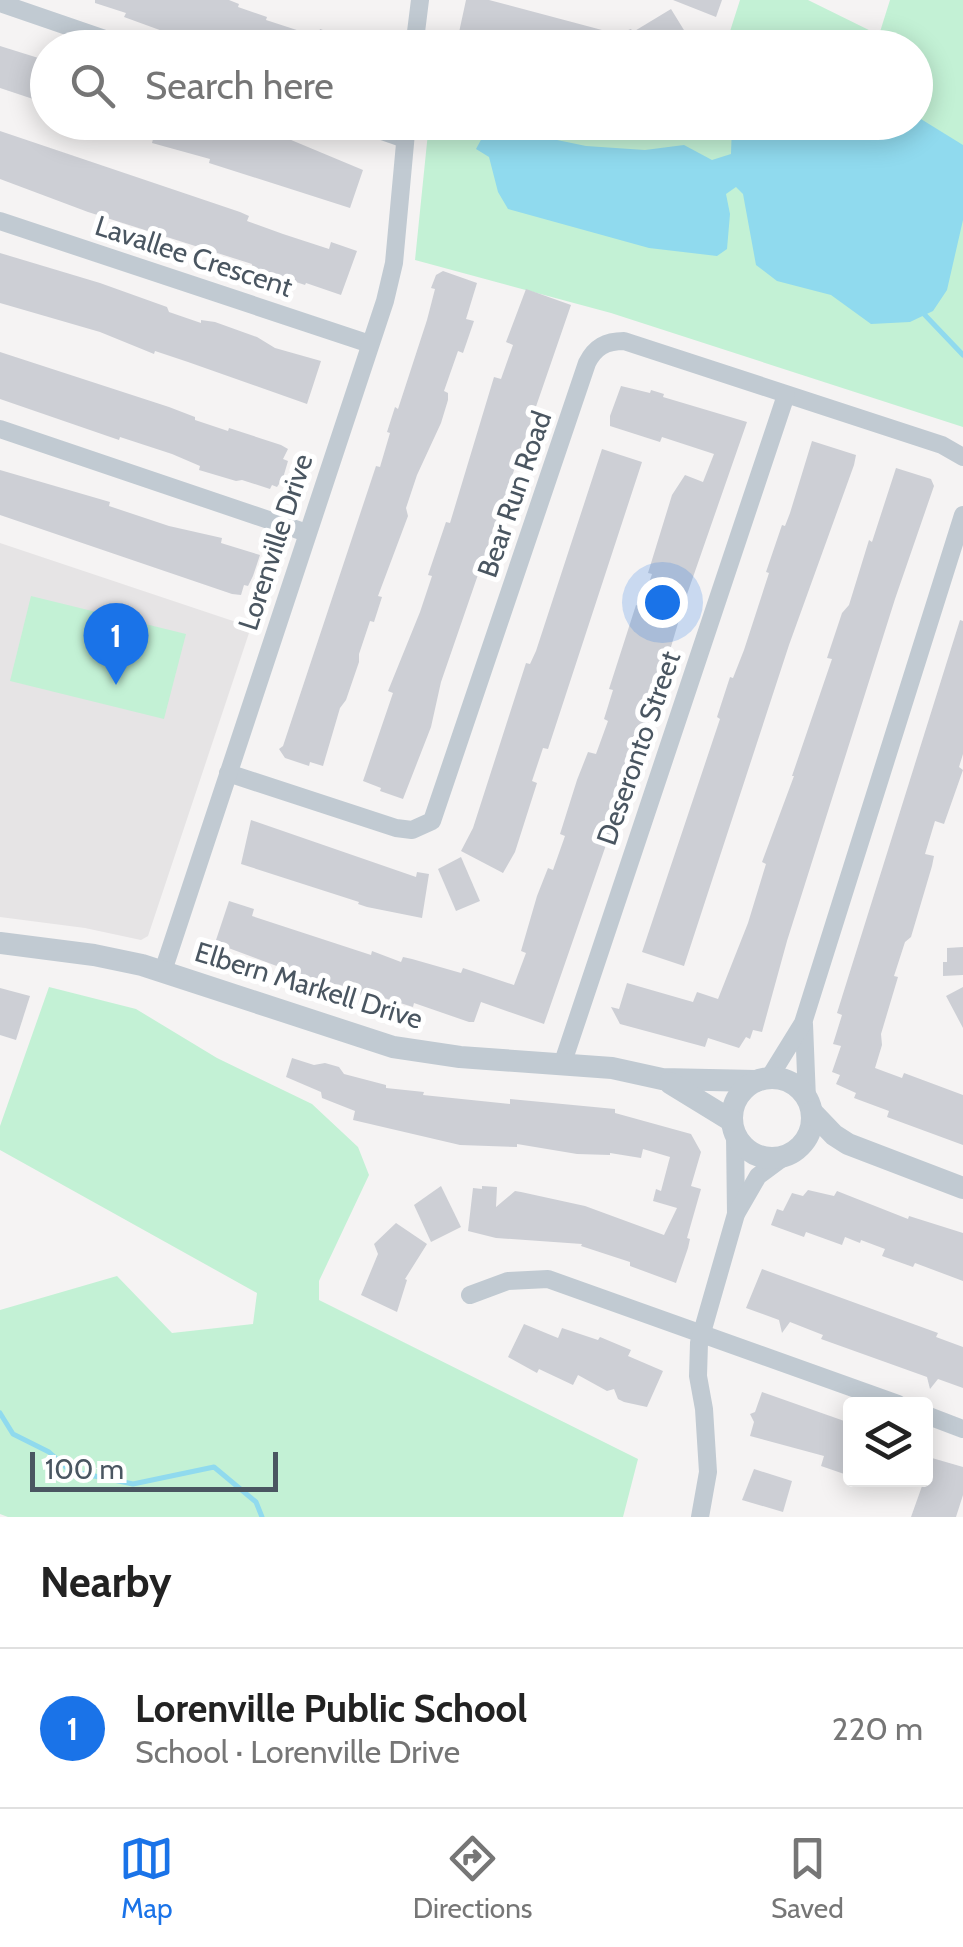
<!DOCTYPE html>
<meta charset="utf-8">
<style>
body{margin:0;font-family:Cabin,sans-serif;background:#f2f2f2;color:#222}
.controls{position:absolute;right:30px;bottom:30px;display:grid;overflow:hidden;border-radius:10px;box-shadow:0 5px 25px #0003}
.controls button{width:90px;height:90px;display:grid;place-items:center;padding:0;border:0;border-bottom:2px solid #e0e0e0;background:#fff;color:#222;font:50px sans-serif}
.scale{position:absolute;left:30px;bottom:25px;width:248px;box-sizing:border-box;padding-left:10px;border:5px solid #4a5661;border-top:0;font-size:28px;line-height:35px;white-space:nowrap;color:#4a5661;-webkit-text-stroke:8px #fff;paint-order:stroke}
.you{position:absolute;left:662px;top:602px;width:35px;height:35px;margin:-25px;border:8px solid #fff;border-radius:50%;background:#1a73e8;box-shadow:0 0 0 15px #1a73e833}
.badge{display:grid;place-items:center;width:65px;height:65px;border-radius:50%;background:#1a73e8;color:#fff;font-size:32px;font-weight:700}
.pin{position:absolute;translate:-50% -82px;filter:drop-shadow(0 2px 5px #0008)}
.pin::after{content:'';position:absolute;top:52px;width:35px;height:30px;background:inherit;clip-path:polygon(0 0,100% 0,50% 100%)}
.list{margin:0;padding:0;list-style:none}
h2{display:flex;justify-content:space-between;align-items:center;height:130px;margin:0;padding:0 40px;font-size:42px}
h2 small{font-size:32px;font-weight:400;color:#767676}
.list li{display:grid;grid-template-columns:65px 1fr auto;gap:30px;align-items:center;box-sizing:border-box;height:160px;padding:0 40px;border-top:2px solid #e0e0e0}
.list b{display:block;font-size:38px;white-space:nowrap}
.list p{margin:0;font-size:32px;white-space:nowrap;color:#767676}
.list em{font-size:32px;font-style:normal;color:#767676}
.icon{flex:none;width:55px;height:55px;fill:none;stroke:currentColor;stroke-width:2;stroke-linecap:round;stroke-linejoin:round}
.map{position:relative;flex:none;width:963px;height:1517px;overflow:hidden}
.search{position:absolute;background:#fff;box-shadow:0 5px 25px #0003;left:30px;right:30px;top:30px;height:110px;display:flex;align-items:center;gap:25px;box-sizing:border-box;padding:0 35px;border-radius:55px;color:#767676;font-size:38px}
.sheet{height:290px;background:#fff}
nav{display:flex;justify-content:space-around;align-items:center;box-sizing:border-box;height:140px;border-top:2px solid #e0e0e0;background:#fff;font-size:28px;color:#767676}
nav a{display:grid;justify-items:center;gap:5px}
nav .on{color:#1a73e8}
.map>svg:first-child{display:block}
.education{fill:#e6e4e5}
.green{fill:#c3f1d5}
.water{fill:#90daee}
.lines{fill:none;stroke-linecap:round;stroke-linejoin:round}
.stream{stroke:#90daee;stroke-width:5}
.building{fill:#cdcfd5}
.minor{stroke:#c1cad2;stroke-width:18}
.tertiary{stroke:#c1cad2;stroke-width:22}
.labels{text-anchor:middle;stroke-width:10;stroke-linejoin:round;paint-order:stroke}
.street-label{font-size:28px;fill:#4a5661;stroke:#fff}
</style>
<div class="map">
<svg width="963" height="1517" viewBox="0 0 963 1517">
<rect width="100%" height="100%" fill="#f5f3f3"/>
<path class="education" d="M0,543L251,627L148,936L141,940L85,928L0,917Z"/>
<g class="green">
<path d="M740,0H808L879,35L890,0H963V427L611,313L415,260L429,123L916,122V48L725,47Z"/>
<path d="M31,596L186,634L164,719L10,681Z"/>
<path d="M49,987L136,1009L217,1058L312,1104L358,1147L369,1175L319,1281V1300L638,1459L623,1517H8L0,1514V1310L117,1276L172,1333L253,1324L257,1293L0,1150V1126Z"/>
</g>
<path class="water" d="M916,116L963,145V220L947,290L933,311L910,322L871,324L831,295L777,281L756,265L743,194L736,187L726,194L730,214L727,249L717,256L649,248L508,209L498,192L489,157L476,149L483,136L533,135L586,146L645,150L684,145L712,160L731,154L732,123L916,122Z"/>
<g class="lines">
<g class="stream">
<path d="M923,313L963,355"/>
<path d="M0,1413L13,1434L49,1452L70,1471L133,1484L214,1467L256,1502L262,1517"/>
</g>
</g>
<g class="building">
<path d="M95,0H229L239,4L238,7L267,17L266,20L306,33L318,35L320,29L341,36L338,42L346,48H209L124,17L126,13L95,3Z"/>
<path d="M466,0H489L617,34L631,29L633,32L671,9L695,48H487L458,37Z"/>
<path d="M673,0H722L716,17Z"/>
<path d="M0,46L48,61V104L0,88Z"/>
<path d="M112,122H248L363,170L350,208L209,163L210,159L152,143L153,139Z"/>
<path d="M0,131L240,212L249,216L247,221L283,234L329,249L331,242L357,251L341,295L306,283L305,285L269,273L268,277L251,272L252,264L88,212L0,179Z"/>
<path d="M0,253L100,283L167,307L169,312L201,323V320L215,322L257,337L275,348L321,361L307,404L188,362L155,351L154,354L100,332L0,303Z"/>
<path d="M443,271L477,283L466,319L474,321L463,353L458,351L444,391L448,393V400L441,423L417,475L406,508L408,516L378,596L382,597L374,622L370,621L359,654V662L346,700L340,708L323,766L310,762L309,766L285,758L279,749L283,746L376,466L380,467L390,433L387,432L395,407L398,409L427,320L435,289L431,288L436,275Z"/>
<path d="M526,289L571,305L441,682L431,727L403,799L380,791L381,788L363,781L393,693L388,691L420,612L432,576L428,575L446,522L450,523L494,377L501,379L513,345L506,342Z"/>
<path d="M0,352L169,407L195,417V420L228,431L229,428L281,445L288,449L283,459L288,461L283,478L277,487L272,485L270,489L242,480L236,481L199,470L200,466L172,454L120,437L119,440L0,399Z"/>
<path d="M621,386L650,393L651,390L664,394L663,397L747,422L684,603L657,694L634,750L637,751L618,807L622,808L620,815L609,846L606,845L544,1024L481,1002L474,1022H469L414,1003L413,1007L384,998L383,1000L338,989L215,943L229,901L254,909L252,916L371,955L372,951L401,962L403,957L412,959L461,973L463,968L514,985L526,953L521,951L537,896L548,868L553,870L565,836L560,834L577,780L588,752L596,754L608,721L604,719L613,690L609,689L636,605L641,607L652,574L648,573L672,495L685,475L703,482L714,454L662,437L660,442L610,426V416Z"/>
<path d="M812,441L856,455L854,465L789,645L684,966L642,952L720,719L717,717L730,677L733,678L744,650L769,573L766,572L782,525L785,526L790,513Z"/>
<path d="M602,449L642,462L548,749L543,748L532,781L537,783L515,852L503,873L461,851L473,828L526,663L530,664L536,651Z"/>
<path d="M896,468L931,479L934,486L895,599L787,941L762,1032L753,1030L750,1039L746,1037L739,1048L708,1038L705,1047L620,1024L611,1007L619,1009L627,983L693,1002L697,992L718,999L748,923L766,864L762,862L794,776H792L832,659L827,658L842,613L849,605L869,540L872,542Z"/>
<path d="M0,470L110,502L109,506L169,526L222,538L221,543L260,555L253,576L248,586L244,585L241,595L232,594L0,515Z"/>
<path d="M960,620L963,621V754L959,767L963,770L944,824L935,821L925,854L934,856L932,866L911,937L905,942L894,976L898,977L881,1034L882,1045L875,1068L902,1078L904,1073L963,1095V1145L887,1117L889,1111L854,1098L856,1093L836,1084L840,1075L832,1072L841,1046L833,1044L842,1015L837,1013Z"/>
<path d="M251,820L416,877L417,872L429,874L422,918L367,907L358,904L359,902L241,864Z"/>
<path d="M461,857L480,901L456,911L438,869Z"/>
<path d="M963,947V975L943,976V962H947V948Z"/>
<path d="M963,987V1028L946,996Z"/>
<path d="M0,988L30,996L16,1040L0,1035Z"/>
<path d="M292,1058L314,1065L325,1063L339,1067L344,1074L386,1085V1088L424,1092L423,1095L510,1104V1099L615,1109V1113L691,1134L701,1152L691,1186L701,1189L687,1238L690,1239L688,1248L676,1283L630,1266V1262L581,1246L582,1244L496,1238L468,1231L473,1188L482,1189V1186L497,1187L496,1207L515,1191L521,1192L585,1206L664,1235L677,1208L653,1201L656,1189L661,1191L670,1157L643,1149L641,1158L610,1153V1155L577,1154L517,1144V1147L460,1145L353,1120L355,1111L322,1098L321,1092L286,1077Z"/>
<path d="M441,1186L461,1227L431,1242L414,1205Z"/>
<path d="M808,1190L834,1196L837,1191L908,1219L909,1216L963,1233V1281L915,1263L913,1267L882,1256L885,1249L861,1240L860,1243L845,1237L842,1245L806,1232L804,1237L771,1225L777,1209L783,1211L792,1193L803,1196Z"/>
<path d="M396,1223L427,1244L405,1279L407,1280L397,1312L361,1295L378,1254L374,1244Z"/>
<path d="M762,1269L938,1333L936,1337L963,1347V1388L938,1379L930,1389L927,1377L821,1339L823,1335L790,1322L782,1333L779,1320L746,1308Z"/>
<path d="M524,1324L558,1338L562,1328L598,1340L600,1337L631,1350L628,1356L663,1371L647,1407L624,1402L618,1399L614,1389L607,1391L578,1375L573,1385L539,1369L537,1373L508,1357Z"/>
<path d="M762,1392L850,1423V1476L821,1466L824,1456L750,1436L754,1422L750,1414L755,1412Z"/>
<path d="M932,1458L963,1467V1495L956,1517H911Z"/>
<path d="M754,1469L792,1481L783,1512L742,1500Z"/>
</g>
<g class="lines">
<g class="minor">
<path d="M0,3L131,48"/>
<path d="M414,48L420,0"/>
<path d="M356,122L405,139"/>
<path d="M0,221L370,344"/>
<path d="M0,429L307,533"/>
<path d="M228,773L396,828L412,830L432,821L587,363C595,347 606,341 624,341L942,445L963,457"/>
<path d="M163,971L385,301L394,263L407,122"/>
<path d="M804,1024L807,1099"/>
<path d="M563,1062L786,395"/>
<path d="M769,1078L803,1023L963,515"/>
<path d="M735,1135L736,1214"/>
<path d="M470,1295L508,1281L548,1279L898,1404"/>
<path d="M926,1415L963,1429"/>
<path d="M700,1517L708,1472L704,1409L698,1376L699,1343L736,1214L758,1176L785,1156"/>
</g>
<g class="tertiary">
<path d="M0,943L94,955L142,965L393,1047L460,1057L612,1068L662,1079L756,1081"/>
<circle cx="772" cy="1118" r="40"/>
<path d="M670,1083L732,1121"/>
<path d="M812,1112L834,1135L848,1144L963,1188"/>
</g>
</g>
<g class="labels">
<g class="street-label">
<text transform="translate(194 256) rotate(18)" y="10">Lavallee Crescent</text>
<text transform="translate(514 494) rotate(-71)" y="10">Bear Run Road</text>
<text transform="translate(275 542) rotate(-72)" y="10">Lorenville Drive</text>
<text transform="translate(638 748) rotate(-71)" y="10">Deseronto Street</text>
<text transform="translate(309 985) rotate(17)" y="10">Elbern Markell Drive</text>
</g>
</g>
</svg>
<div class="controls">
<button><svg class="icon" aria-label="layers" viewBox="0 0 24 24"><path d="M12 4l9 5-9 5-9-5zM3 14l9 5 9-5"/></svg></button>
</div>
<div class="scale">100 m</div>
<div class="you"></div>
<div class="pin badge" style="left:116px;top:685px">1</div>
<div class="search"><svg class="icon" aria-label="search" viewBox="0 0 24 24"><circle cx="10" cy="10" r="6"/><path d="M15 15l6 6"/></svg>Search here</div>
</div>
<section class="sheet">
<h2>Nearby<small></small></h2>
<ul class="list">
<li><span class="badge">1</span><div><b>Lorenville Public School</b><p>School · Lorenville Drive</p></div><em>220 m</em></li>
</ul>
</section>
<nav>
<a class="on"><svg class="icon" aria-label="map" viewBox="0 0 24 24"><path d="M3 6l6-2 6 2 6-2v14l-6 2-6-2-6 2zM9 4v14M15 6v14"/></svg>Map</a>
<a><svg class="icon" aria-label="directions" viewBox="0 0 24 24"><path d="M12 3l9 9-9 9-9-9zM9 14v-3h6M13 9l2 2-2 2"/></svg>Directions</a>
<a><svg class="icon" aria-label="saved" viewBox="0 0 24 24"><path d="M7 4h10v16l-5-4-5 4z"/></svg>Saved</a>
</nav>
